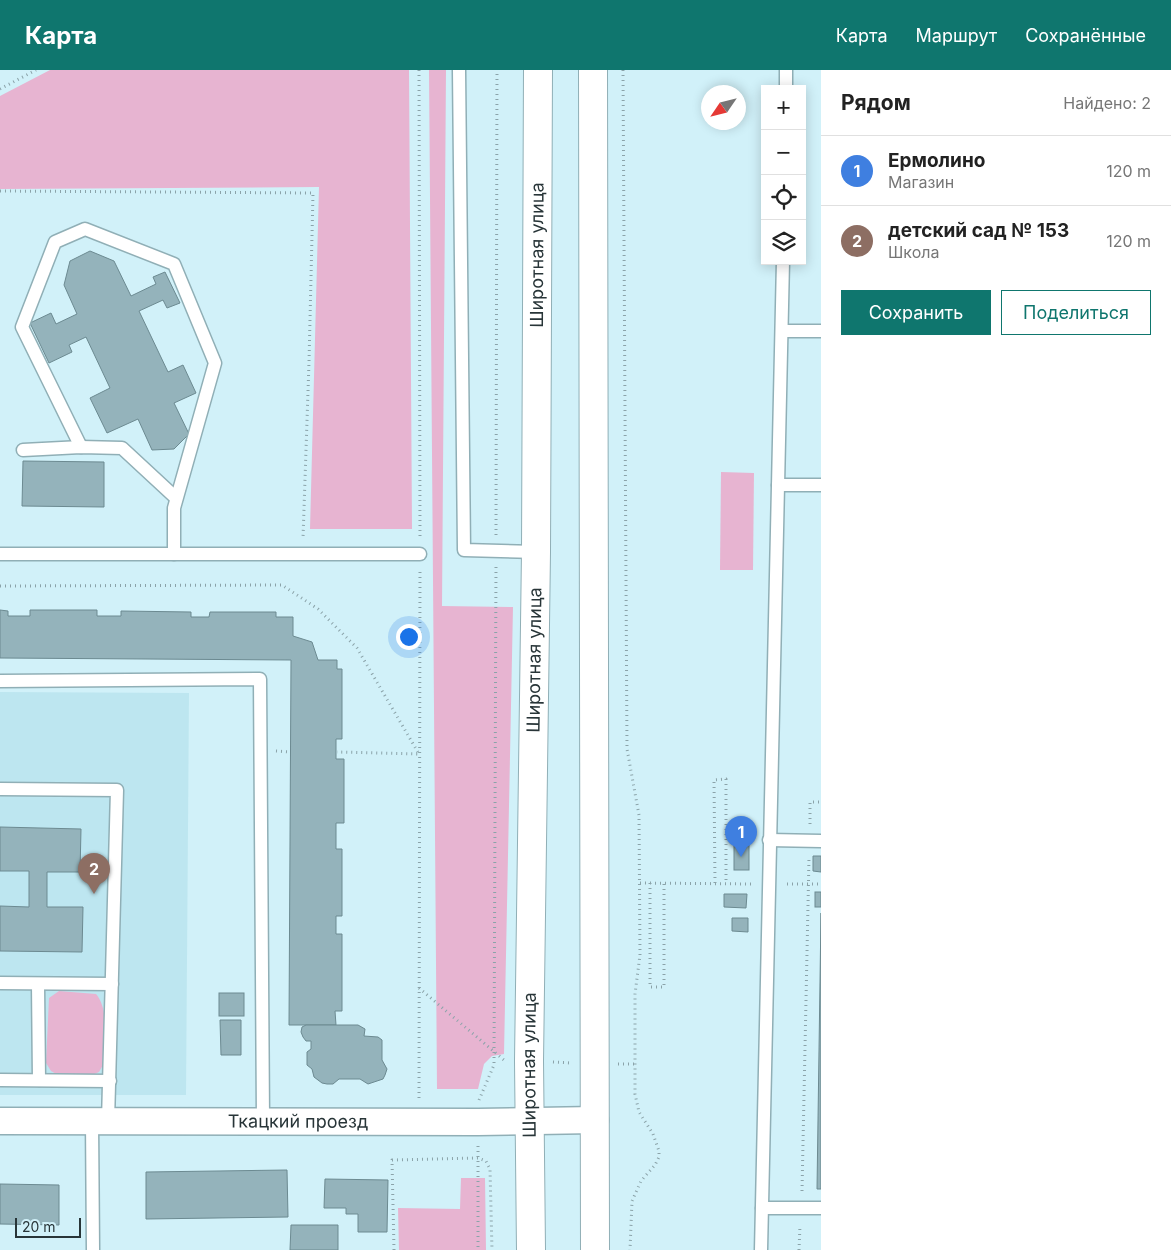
<!DOCTYPE html>
<html lang="ru">
<meta charset="utf-8">
<style>
body{margin:0;font-family:Inter,sans-serif;background:#f6f6f6;color:#222}
.controls{position:absolute;right:15px;top:15px;display:grid;overflow:hidden;border-radius:0px;box-shadow:0 2px 12px #0003}
.controls button{width:45px;height:45px;display:grid;place-items:center;padding:0;border:0;border-bottom:1px solid #e0e0e0;background:#fff;color:#222;font:25px sans-serif}
.compass{position:absolute;left:701px;top:15px;width:45px;height:45px;border-radius:50%;background:#fff;box-shadow:0 2px 12px #0003;rotate:235deg}
.scale{position:absolute;left:15px;bottom:12px;width:66px;box-sizing:border-box;padding-left:5px;border:2px solid #283538;border-top:0;font-size:14px;line-height:18px;white-space:nowrap;color:#283538;-webkit-text-stroke:4px #d1f1f9;paint-order:stroke}
.you{position:absolute;left:408px;top:566px;width:18px;height:18px;margin:-12px;border:4px solid #fff;border-radius:50%;background:#1a73e8;box-shadow:0 0 0 8px #1a73e833}
.badge{display:grid;place-items:center;width:32px;height:32px;border-radius:50%;background:#0f766e;color:#fff;font-size:16px;font-weight:700}
.pin{position:absolute;translate:-50% -41px;filter:drop-shadow(0 1px 2px #0008)}
.pin::after{content:'';position:absolute;top:26px;width:18px;height:15px;background:inherit;clip-path:polygon(0 0,100% 0,50% 100%)}
.list{margin:0;padding:0;list-style:none}
h2{display:flex;justify-content:space-between;align-items:center;height:65px;margin:0;padding:0 20px;font-size:21px}
h2 small{font-size:16px;font-weight:400;color:#767676}
.list li{display:grid;grid-template-columns:32px 1fr auto;gap:15px;align-items:center;box-sizing:border-box;height:70px;padding:0 20px;border-top:1px solid #e0e0e0}
.list b{display:block;font-size:19px;white-space:nowrap}
.list p{margin:0;font-size:16px;white-space:nowrap;color:#767676}
.list em{font-size:16px;font-style:normal;color:#767676}
.actions{display:flex;gap:10px;padding:15px 20px}
.actions a{flex:1;padding:11px 0;border:1px solid #0f766e;border-radius:0px;text-align:center;font-size:18px;color:#0f766e}
.actions .main{background:#0f766e;color:#fff}
.icon{flex:none;width:28px;height:28px;fill:none;stroke:currentColor;stroke-width:2;stroke-linecap:round;stroke-linejoin:round}
.map{position:relative;flex:none;width:821px;height:1180px;overflow:hidden}
header{display:flex;align-items:center;gap:30px;box-sizing:border-box;height:70px;padding:0 25px;background:#0f766e;color:#fff}
header strong{font-size:24px}
nav{display:flex;gap:28px;margin-inline-start:auto;font-size:18px}
main{display:flex}
aside{flex:1;background:#fff}
.map>svg:first-child{display:block}
.built{fill:#bde6f0}
.green{fill:#e7b4d1}
.building{fill:#94b3bb;stroke:#6c8a91}
.lines{fill:none;stroke-linecap:round;stroke-linejoin:round}
.lane-casing{stroke:#90afb6;stroke-width:15}
.street-casing{stroke:#90afb6;stroke-width:29}
.secondary-casing{stroke:#90afb6;stroke-width:30}
.path{stroke:#8ba3a9;stroke-width:3;stroke-dasharray:1 4;stroke-linecap:butt}
.lane{stroke:#fff;stroke-width:12}
.street{stroke:#fff;stroke-width:26}
.secondary{stroke:#fff;stroke-width:28}
.labels{text-anchor:middle;stroke-width:5;stroke-linejoin:round;paint-order:stroke}
.street-label{font-size:18px;fill:#283538;stroke:#d1f1f9}
</style>
<header>
<strong>Карта</strong>
<nav><a>Карта</a><a>Маршрут</a><a>Сохранённые</a></nav>
</header>
<main>
<div class="map">
<svg width="821" height="1180" viewBox="0 0 821 1180">
<rect width="100%" height="100%" fill="#d1f1f9"/>
<path class="built" d="M0,622L189,623L186,1025H0Z"/>
<g class="green">
<path d="M50,0H409L412,459H310L319,117L0,119V26Z"/>
<path d="M429,0H446L442,536L513,537L504,984L492,986L484,994L478,1019H437Z"/>
<path d="M721,402L754,403L753,500H720Z"/>
<path d="M59,921L96,924C110,940 104,974 103,995L99,1002L92,1005H58L51,1001L46,993L49,928Z"/>
<path d="M461,1108H485L486,1180H399L398,1138L460,1139Z"/>
</g>
<g class="building">
<path d="M90,181L114,191L131,226L156,214L153,207L165,202L180,233L167,238L163,230L139,241L168,302L183,295L196,323L174,333L189,364L174,379L152,380L138,349L107,363L90,328L110,318L86,267L69,275L72,282L49,293L30,253L51,243L56,254L77,244L64,215L70,191Z"/>
<path d="M23,391L104,392V437L22,436Z"/>
<path d="M0,540L8,541V546H30V540H97V546H121V541L191,542V547H209L210,542H276V547H293V566L312,572L318,590H337V599H342V669H336V689H344V753H336V779H342V846H336V864H342V941H335L336,955H289L291,590L0,588Z"/>
<path d="M0,757L81,759L80,802H47V837H83L82,882L0,881V836L29,837V801H0Z"/>
<rect x="734" y="774" width="15" height="26"/>
<path d="M813,786H821V802L813,801Z"/>
<rect x="815" y="822" width="6" height="15"/>
<path d="M724,824H747L746,838L724,837Z"/>
<path d="M821,843V1119H817Z"/>
<path d="M732,848H748V862L732,861Z"/>
<rect x="219" y="923" width="25" height="23"/>
<path d="M220,950H241V985H221Z"/>
<path d="M306,955H358L365,959L364,966L378,967L382,970V990L387,999L385,1005L383,1009L368,1014L360,1009H339L333,1014H327L322,1013L314,1007L312,999L307,995V982L311,979V971H306L303,967L301,962L302,957Z"/>
<path d="M287,1100L288,1147L146,1149V1102Z"/>
<path d="M325,1109L388,1110L387,1162H358V1144H346V1138H324Z"/>
<path d="M0,1114L59,1115V1155L0,1154Z"/>
<path d="M291,1155H338V1180H290Z"/>
</g>
<g class="lines">
<g class="lane-casing">
<g id="lane">
<path d="M459,0L464,480L536,482"/>
<path d="M786,19V0"/>
<path d="M782,261H821"/>
<path d="M81,377L22,257L55,172L85,159L174,194L215,293L174,438V484"/>
<path d="M23,380L81,377L122,378L176,428"/>
<path d="M778,415H821"/>
<path d="M0,484H420"/>
<path d="M0,611L260,609L263,1050"/>
<path d="M0,719L117,720L108,1051"/>
<path d="M769,770L821,771"/>
<path d="M0,913L112,914"/>
<path d="M38,914L39,1010"/>
<path d="M0,1010L110,1011"/>
<path d="M92,1051L93,1180"/>
<path d="M762,1138H821"/>
<path d="M761,1180L783,191"/>
</g>
</g>
<g class="street-casing">
<g id="street">
<path id="s1" d="M0,1051L478,1052L595,1050"/>
</g>
</g>
<g class="secondary-casing">
<g id="secondary">
<path d="M593,0L595,1180"/>
<path id="s2" d="M531,1180L529,991L536,482L538,0"/>
</g>
</g>
<g class="path">
<path d="M419,0L420,468"/>
<path d="M623,0L627,679L639,745L640,885L635,924V1024L639,1042L653,1064L659,1081V1087L655,1095L641,1111L632,1131L630,1180"/>
<path d="M0,19L36,0"/>
<path d="M0,121L313,123L309,292L303,468"/>
<path d="M496,465L497,0"/>
<path d="M0,516L282,515L318,539L357,578L419,684L337,682"/>
<path d="M276,681L290,682"/>
<path d="M810,754V732H821"/>
<path d="M640,813L753,814"/>
<path d="M650,813V917H664V814"/>
<path d="M715,813L714,710L726,709V813"/>
<path d="M787,814H821"/>
<path d="M419,918L504,990"/>
<path d="M553,992L571,993"/>
<path d="M618,994H634"/>
<path d="M419,1028L420,500"/>
<path d="M479,1030L494,995L496,497"/>
<path d="M478,1076V1180"/>
<path d="M802,1121L809,787"/>
<path d="M394,1180L392,1090L478,1088L486,1091L490,1099L492,1180"/>
<path d="M799,1180L800,1155"/>
</g>
<use href="#lane" class="lane"/>
<use href="#street" class="street"/>
<use href="#secondary" class="secondary"/>
</g>
<g class="labels">
<g class="street-label">
<text dy="6" stroke="none"><textPath href="#s2" startOffset="995">Широтная улица</textPath></text>
<text dy="6" stroke="none"><textPath href="#s2" startOffset="590">Широтная улица</textPath></text>
<text dy="6" stroke="none"><textPath href="#s2" startOffset="185">Широтная улица</textPath></text>
<text dy="6" stroke="none"><textPath href="#s1" startOffset="298">Ткацкий проезд</textPath></text>
</g>
</g>
</svg>
<div class="controls">
<button>+</button>
<button>−</button>
<button><svg class="icon" aria-label="locate" viewBox="0 0 24 24"><circle cx="12" cy="12" r="6"/><path d="M12 2v4M12 18v4M2 12h4M18 12h4"/></svg></button>
<button><svg class="icon" aria-label="layers" viewBox="0 0 24 24"><path d="M12 4l9 5-9 5-9-5zM3 14l9 5 9-5"/></svg></button>
</div>
<svg class="compass" viewBox="-18 -18 36 36"><path d="M0-13l5 13h-10z" fill="#e53935"/><path d="M0 13l5-13h-10z" fill="#767676"/></svg>
<div class="scale">20 m</div>
<div class="you"></div>
<div class="pin badge" style="left:741px;top:787px;background:#3f7fe0">1</div>
<div class="pin badge" style="left:94px;top:824px;background:#8d6e63">2</div>
</div>
<aside>
<h2>Рядом<small>Найдено: 2</small></h2>
<ul class="list">
<li><span class="badge" style="background:#3f7fe0">1</span><div><b>Ермолино</b><p>Магазин</p></div><em>120 m</em></li>
<li><span class="badge" style="background:#8d6e63">2</span><div><b>детский сад № 153</b><p>Школа</p></div><em>120 m</em></li>
</ul>
<div class="actions"><a class="main">Сохранить</a><a>Поделиться</a></div>
</aside>
</main>
